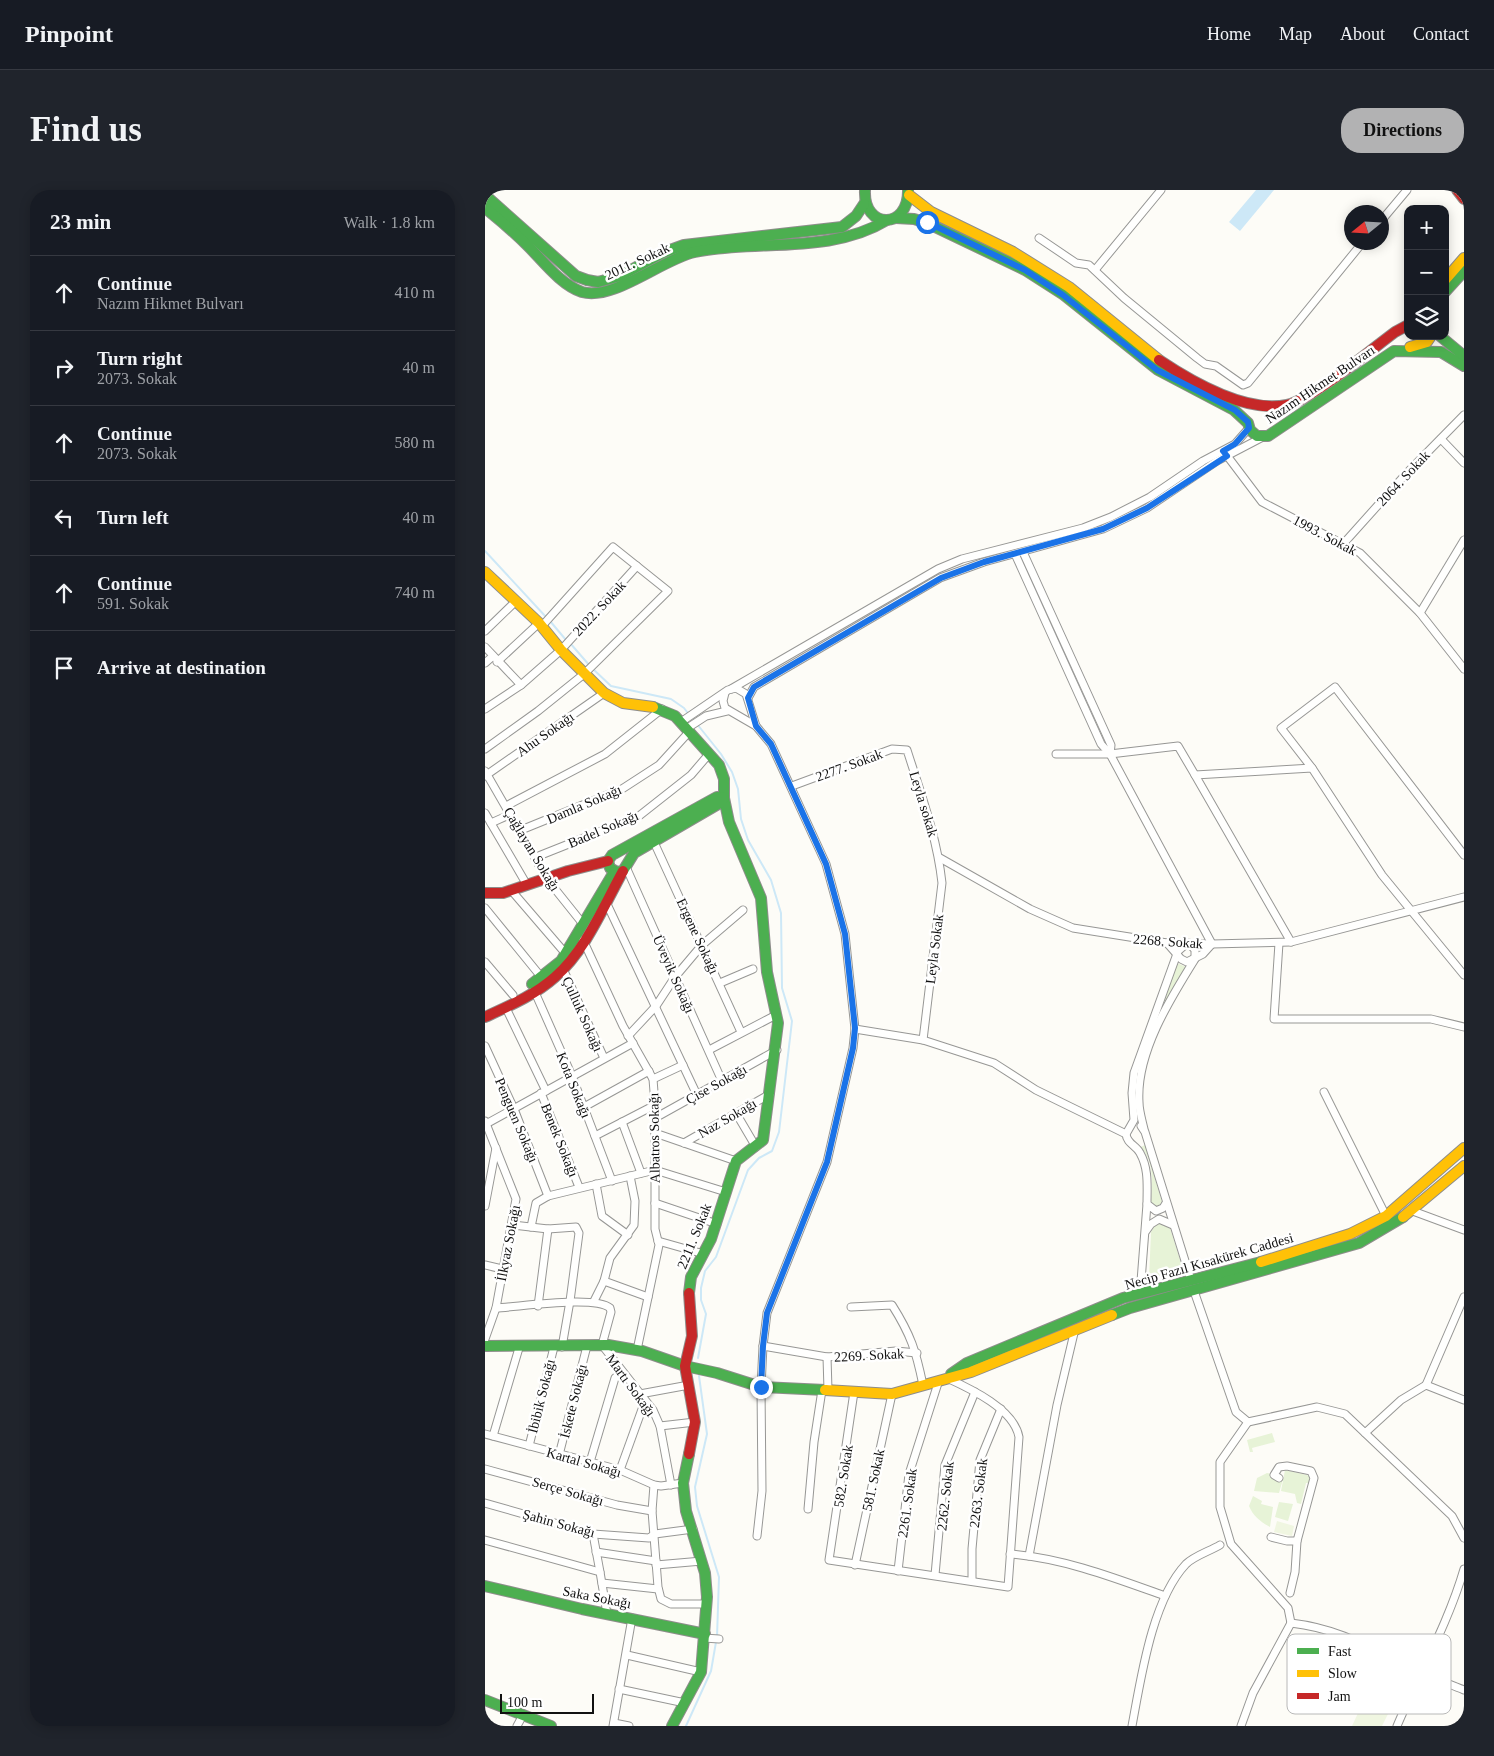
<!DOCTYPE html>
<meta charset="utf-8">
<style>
body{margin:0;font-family:Georgia,serif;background:#20242c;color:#f1f3f6}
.controls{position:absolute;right:15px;top:15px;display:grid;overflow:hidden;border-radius:10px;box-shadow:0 2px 12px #0003}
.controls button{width:45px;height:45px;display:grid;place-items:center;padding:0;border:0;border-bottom:1px solid #363941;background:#171b24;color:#f1f3f6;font:25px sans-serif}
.compass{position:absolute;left:859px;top:15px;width:45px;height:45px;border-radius:50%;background:#171b24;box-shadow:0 2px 12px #0003;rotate:252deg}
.scale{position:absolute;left:15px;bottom:12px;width:94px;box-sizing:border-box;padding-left:5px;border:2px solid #111;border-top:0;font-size:14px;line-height:18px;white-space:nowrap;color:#111;-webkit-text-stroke:4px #fff;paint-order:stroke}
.stop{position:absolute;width:15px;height:15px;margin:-11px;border:4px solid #1a73e8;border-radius:50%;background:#fff}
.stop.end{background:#1a73e8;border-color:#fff;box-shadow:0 1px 5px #0008}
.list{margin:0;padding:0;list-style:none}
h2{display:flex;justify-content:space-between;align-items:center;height:65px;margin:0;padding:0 20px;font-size:21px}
h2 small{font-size:16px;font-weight:400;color:#9ea1a6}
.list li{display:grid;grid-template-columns:32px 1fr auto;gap:15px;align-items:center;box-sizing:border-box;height:75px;padding:0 20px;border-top:1px solid #363941}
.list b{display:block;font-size:19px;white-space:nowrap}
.list p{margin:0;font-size:16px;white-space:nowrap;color:#9ea1a6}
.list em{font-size:16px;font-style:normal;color:#9ea1a6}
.icon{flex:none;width:28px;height:28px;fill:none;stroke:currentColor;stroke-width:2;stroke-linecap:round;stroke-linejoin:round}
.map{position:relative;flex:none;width:979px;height:1536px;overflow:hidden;border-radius:20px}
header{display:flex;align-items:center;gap:30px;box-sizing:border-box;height:70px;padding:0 25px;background:#171b24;border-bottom:1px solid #363941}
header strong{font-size:24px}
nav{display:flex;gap:28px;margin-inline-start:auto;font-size:18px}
.intro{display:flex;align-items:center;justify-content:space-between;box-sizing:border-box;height:120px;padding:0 30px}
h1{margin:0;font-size:35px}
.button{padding:12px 22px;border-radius:20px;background:#b2b2b3;color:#111;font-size:18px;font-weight:700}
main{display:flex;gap:30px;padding:0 30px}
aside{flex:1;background:#171b24;border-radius:20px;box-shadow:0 2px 12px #0003}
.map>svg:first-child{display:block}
.green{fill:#e7f3d7}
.pitch{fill:#f0f6e1}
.water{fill:#cde8f7}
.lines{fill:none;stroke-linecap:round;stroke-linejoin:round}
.stream{stroke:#cde8f7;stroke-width:2}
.street-casing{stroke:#979795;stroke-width:9}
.fast-casing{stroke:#8e8d8b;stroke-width:12}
.slow-casing{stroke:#8e8d8b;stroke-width:12}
.jam-casing{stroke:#8e8d8b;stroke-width:12}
.street{stroke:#fffffe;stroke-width:7}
.fast{stroke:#4caf50;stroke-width:10}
.slow{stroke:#ffc107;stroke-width:10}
.jam{stroke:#c62828;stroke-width:10}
.route{stroke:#1a73e8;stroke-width:6}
.labels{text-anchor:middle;stroke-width:5;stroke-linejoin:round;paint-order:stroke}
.street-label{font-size:14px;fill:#111;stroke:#fff}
.key{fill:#fff;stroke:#b8b8b8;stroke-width:1}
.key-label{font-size:14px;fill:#111}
</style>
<header>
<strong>Pinpoint</strong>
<nav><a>Home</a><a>Map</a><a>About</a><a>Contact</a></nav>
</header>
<div class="intro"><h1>Find us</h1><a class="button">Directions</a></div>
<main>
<aside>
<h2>23 min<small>Walk · 1.8 km</small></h2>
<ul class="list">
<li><svg class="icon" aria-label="ahead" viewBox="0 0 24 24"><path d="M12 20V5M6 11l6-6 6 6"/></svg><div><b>Continue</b><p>Nazım Hikmet Bulvarı</p></div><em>410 m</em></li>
<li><svg class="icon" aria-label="right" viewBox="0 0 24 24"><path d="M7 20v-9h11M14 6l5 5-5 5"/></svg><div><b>Turn right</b><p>2073. Sokak</p></div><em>40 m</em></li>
<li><svg class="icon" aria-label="ahead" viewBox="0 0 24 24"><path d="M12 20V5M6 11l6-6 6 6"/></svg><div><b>Continue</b><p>2073. Sokak</p></div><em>580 m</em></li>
<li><svg class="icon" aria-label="left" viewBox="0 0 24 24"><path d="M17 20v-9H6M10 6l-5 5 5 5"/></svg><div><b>Turn left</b></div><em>40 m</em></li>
<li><svg class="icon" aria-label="ahead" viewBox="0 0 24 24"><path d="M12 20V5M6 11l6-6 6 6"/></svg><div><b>Continue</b><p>591. Sokak</p></div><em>740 m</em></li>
<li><svg class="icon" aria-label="arrive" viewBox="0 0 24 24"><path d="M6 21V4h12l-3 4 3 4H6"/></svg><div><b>Arrive at destination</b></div></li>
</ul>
</aside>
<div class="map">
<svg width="979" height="1536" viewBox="0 0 979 1536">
<rect width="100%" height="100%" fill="#fdfcf7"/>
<g class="green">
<path d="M692,773L701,777L680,814L678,813Z"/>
<path d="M660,955L677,1012L673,1017L666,1014C667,994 670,973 656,957Z"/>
<path d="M677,1033L685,1038L698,1079L664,1089L666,1042L671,1034Z"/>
<path d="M787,1243L790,1252L767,1258L768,1262H765L762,1250Z"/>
<path d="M800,1280L826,1286L824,1293H821L816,1314L812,1313L810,1304L796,1301Z"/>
<path d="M782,1283L787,1284V1288L798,1289L794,1303L769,1301L772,1288Z"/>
<path d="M768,1306L777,1311L776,1314L788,1317L785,1337C776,1332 768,1326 764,1316Z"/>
<path d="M794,1312L808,1314L803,1331L790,1327Z"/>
</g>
<g class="pitch">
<path d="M792,1331L809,1336L807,1346L789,1342Z"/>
<path d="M880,1508L905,1520L897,1536H867Z"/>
</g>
<path class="water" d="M771,0H789L755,41L744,32Z"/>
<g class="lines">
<g class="stream">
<path d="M0,361L61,427"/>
<path d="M65,431L81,450"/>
<path d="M85,453L105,476"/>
<path d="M108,479L126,496L186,509L199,518L209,531"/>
<path d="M212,534L236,564L247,582L253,599L256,629L263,650L286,690L296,723L297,798L307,831L294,942L287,961L274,968L263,980L231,1067L220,1081L216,1098V1110L221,1124L213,1168"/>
<path d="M214,1186L222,1244L210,1297L212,1316L234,1387L232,1447"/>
<path d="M201,1536L226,1481L231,1452"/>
</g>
<g class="street-casing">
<g id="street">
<path d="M896,31L922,0"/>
<path d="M554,48L591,73L604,75L639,108L712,168L720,174L731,176L758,195L763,193L878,52"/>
<path d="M610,80L676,0"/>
<path d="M956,249L979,273"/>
<path d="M740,263L777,312L875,363L935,423L979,479"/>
<path d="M859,353L920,285L979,225"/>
<path d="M538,362L626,555L625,564"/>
<path d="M530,364L616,554L625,564L727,754"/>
<path d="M935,423L979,350"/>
<path d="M0,441L30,412"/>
<path d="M0,457L36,495"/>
<path d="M12,472L54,433"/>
<path d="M0,473L8,466"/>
<path d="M246,499L453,379L477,369L598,338L626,327L665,307L718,271L750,254L764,238"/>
<path d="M240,503L238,511L240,518L271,536L286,554L341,674L360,744L370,839L368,858L342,972L282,1123L278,1156L276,1197L277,1301L272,1346"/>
<path d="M263,508L269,497L455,388L499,372L618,339L662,318L732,271L776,248"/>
<path d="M0,519L36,495L76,460L152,376"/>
<path d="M196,532L243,500L251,498L261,504L271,536"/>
<path d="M201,539L221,526L242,521"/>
<path d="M0,559L53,521L99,484L183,401L128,357L57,436"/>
<path d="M571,564H625L693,556L710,585"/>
<path d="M827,578L796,538L850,497L979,665"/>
<path d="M0,581L62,689L98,734"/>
<path d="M0,586L119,503"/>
<path d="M307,596L407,559L422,560C436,604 452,647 457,693L438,850"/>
<path d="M21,616L120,564L177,519"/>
<path d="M0,623L42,695"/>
<path d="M6,633L26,624"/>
<path d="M36,640L137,599L174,575L204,542"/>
<path d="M168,650L256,842"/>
<path d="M51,667L154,626L206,585L224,564"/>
<path d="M455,668L545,719L588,738L682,753L727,754L806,752L979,707"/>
<path d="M141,677L237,891"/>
<path d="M26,700L81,764"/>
<path d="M121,712L212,905"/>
<path d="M0,718L57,788"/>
<path d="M98,750L138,836L168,889L170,915V1039L174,1055L152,1160"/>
<path d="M806,752L710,585L827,578L897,685L979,785"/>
<path d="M682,753L696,769L702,772L718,764L727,754"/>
<path d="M794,753L789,829H946L979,837"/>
<path d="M0,772L28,805"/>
<path d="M78,779L119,868"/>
<path d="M235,793L268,779"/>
<path d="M49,800L87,886L127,991"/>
<path d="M21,818L61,901"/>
<path d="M370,839L438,850L509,873L551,900L641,944"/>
<path d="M143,846L171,816L190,787L217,755L258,720"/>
<path d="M0,856L29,919L63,1006"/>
<path d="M224,860L291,825"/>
<path d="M168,889L198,875"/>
<path d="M839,902L901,1026"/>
<path d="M56,903L94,997"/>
<path d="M99,917L164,881"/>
<path d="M251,923L271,957"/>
<path d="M170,928L292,860"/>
<path d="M0,931L31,1009L11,1118L0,1149"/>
<path d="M137,932L156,983"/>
<path d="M1,934L148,853"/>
<path d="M656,936L660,942L706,1090"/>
<path d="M659,939C657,930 654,921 654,912C651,863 685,809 710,769V760L704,753"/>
<path d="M170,943L251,971"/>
<path d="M110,946L170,915"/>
<path d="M199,953L285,904"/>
<path d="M145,986L150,1011L149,1035L125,1068L119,1091L163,1107"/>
<path d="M111,994L117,1026L143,1045"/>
<path d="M170,1013L232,1034"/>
<path d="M681,1013L678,1018L671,1021L662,1014C662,996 664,979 655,963C651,955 642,954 641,944L649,930L647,903L649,883L693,761L701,754"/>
<path d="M0,1016L11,958"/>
<path d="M925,1020L979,1040"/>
<path d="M28,1035L63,1039L91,1037L94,1043L85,1111L77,1157"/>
<path d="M46,1037L51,1013L63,1006L170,980L241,1002"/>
<path d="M661,1041L666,1034L674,1029L688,1035"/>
<path d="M173,1051L219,1064"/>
<path d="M0,1075L17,1079"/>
<path d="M709,1101L751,1222L763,1232L832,1217L860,1224L880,1243L916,1210L941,1195L979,1210"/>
<path d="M655,1104L662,1014"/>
<path d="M109,1111L119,1091"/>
<path d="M53,1116L63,1039"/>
<path d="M366,1117L407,1115C426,1145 431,1161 438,1195"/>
<path d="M11,1118C34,1117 110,1105 125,1118L126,1122L117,1155L168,1220L175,1236L186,1295"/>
<path d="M278,1156L342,1167L411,1161L432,1163"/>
<path d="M342,1167L343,1200"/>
<path d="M941,1195L979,1107"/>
<path d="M369,1202L344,1370L523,1397L534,1247C529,1219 486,1199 462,1188"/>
<path d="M155,1204L204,1195"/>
<path d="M763,1232L735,1272V1317L746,1354L803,1418L806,1433"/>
<path d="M175,1236L210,1232"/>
<path d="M880,1243L967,1326L979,1348"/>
<path d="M0,1244L135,1280L169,1295L176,1296L198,1293"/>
<path d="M8,1246L34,1158"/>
<path d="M44,1256L69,1157"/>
<path d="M74,1265L102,1156"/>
<path d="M105,1272L130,1188L137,1182"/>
<path d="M0,1279L132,1315L167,1321"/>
<path d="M135,1280L160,1211"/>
<path d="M794,1288L789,1285L794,1277L802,1276L826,1281L829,1288L812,1351"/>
<path d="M169,1295L167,1321L173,1397L176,1409L186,1414H221"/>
<path d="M0,1313L108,1344L164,1348L170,1344L208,1339"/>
<path d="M323,1319L329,1252L337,1200"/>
<path d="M108,1344L115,1382"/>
<path d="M786,1347L802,1351H812L810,1382L805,1403"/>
<path d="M0,1350L115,1382L122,1424"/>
<path d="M111,1362L171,1371"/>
<path d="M525,1364C578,1368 630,1388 680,1406"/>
<path d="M544,1366L572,1215L590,1139"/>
<path d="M171,1375L217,1371"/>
<path d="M370,1375L407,1204"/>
<path d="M413,1381L424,1284L454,1190"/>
<path d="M450,1385L460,1275L490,1202"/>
<path d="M487,1391V1359L495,1270L516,1219"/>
<path d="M117,1393L173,1399"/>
<path d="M806,1433C858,1439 890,1461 936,1482C950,1489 965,1494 979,1500"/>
<path d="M219,1448L234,1449"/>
<path d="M142,1465L216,1482"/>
<path d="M134,1499L200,1513"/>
<path d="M129,1533L144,1536"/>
<path d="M32,1536L38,1525"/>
<path d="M128,1536L147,1428"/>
<path d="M647,1536C656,1488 667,1410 701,1374C709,1366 725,1361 735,1355"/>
<path d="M756,1536L768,1503L806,1433"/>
<path d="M912,1536C934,1484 963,1434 979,1379"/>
</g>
</g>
<g class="fast-casing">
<g id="fast">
<path d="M380,0C378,40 424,40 423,0"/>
<path d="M0,5L91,86L102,90L113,92L135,86L177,63L199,55L357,37L371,26L379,14"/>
<path d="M0,18C15,30 29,42 43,56C58,71 76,95 97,102C129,111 177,69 210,62C272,49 345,65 402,30"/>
<path d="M411,28L429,29L442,33L540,80L579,105L673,180L749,220L763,233L765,240L772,246H783L909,161L956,162L979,176"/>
<path d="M960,102L979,81"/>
<path d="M955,146L979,166"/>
<path d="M168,517L190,526L234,575L239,589V608L244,632L276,708L282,782L293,833L278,950L251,971L226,1049L206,1087L204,1103"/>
<path d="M232,607L239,608L235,613L149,663L138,681L132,682L125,678L123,671L127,665Z"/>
<path d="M47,794L76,771L129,682"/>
<path d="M627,1125L645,1118L874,1053L918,1027"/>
<path d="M0,1156L123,1155L157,1161L200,1176L232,1183L276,1197L340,1200"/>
<path d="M466,1184L482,1173L638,1108L776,1072"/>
<path d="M0,1396L97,1419L220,1444"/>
<path d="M0,1510L66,1536"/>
<path d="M187,1536L216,1482L222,1407L220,1383L201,1321L198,1293L204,1264"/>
</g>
</g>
<g class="slow-casing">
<g id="slow">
<path d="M424,5L446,22L528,62L584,97L674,170"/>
<path d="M960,90L979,68"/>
<path d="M925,157L942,152L946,146"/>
<path d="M0,382L54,433L76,460L119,503L138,513L168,517"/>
<path d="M918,1027L979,976"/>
<path d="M776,1072L865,1044L901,1026L979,958"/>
<path d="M340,1200L407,1204L486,1182L627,1125"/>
</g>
</g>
<g class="jam-casing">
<g id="jam">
<path d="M972,0L979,9"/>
<path d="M674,170C707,192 761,223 802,215C826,210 887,159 910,142L923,135"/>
<path d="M0,703H18L83,681L123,671"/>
<path d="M0,827C24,816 50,805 70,787C101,760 118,717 138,681"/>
<path d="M204,1264L210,1232L200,1176L207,1146L204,1103"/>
</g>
</g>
<use href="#street" class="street"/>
<use href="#fast" class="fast"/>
<use href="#slow" class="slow"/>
<use href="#jam" class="jam"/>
</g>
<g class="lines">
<path class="route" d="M276,1197L278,1156L282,1123L342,972L368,858L370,838L360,744L341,674L286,554L271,536L263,508L269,497L456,388L499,372L618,339L662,318L742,266L738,261L750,254L764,238L763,232L750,220L672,180L578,105L540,80L442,32"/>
</g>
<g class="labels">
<g class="street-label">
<text transform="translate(152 71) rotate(-25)" y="5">2011. Sokak</text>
<text transform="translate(835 194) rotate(-34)" y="5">Nazım Hikmet Bulvarı</text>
<text transform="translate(918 288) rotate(-47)" y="5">2064. Sokak</text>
<text transform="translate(840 345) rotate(28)" y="5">1993. Sokak</text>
<text transform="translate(114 418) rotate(-47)" y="5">2022. Sokak</text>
<text transform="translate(60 544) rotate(-35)" y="5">Ahu Sokağı</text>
<text transform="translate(364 575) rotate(-20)" y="5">2277. Sokak</text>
<text transform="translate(99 614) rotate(-23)" y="5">Damla Sokağı</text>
<text transform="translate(439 614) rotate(73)" y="5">Leyla sokak</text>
<text transform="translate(118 639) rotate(-23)" y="5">Badel Sokağı</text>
<text transform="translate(47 659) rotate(59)" y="5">Çağlayan Sokağı</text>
<text transform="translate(213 746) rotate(65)" y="5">Ergene Sokağı</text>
<text transform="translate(683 751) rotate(4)" y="5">2268. Sokak</text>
<text transform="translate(449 759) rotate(-83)" y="5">Leyla Sokak</text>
<text transform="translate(189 784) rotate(66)" y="5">Üveyik Sokağı</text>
<text transform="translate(98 824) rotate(66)" y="5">Çulluk Sokağı</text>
<text transform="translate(231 894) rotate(-29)" y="5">Çise Sokağı</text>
<text transform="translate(89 895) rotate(68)" y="5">Kota Sokağı</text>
<text transform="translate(242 928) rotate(-30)" y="5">Naz Sokağı</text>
<text transform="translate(32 930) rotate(67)" y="5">Penguen Sokağı</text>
<text transform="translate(169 948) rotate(-91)" y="5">Albatros Sokağı</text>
<text transform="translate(75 950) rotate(68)" y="5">Benek Sokağı</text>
<text transform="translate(209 1046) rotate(-68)" y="5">2211. Sokak</text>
<text transform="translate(23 1053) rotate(-79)" y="5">İlkyaz Sokağı</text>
<text transform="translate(724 1071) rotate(-16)" y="5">Necip Fazıl Kısakürek Caddesi</text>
<text transform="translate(384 1165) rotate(-3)" y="5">2269. Sokak</text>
<text transform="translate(146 1195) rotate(54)" y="5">Martı Sokağı</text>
<text transform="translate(56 1206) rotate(-76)" y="5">İbibik Sokağı</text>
<text transform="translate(88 1211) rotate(-76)" y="5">İskete Sokağı</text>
<text transform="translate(99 1272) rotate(16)" y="5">Kartal Sokağı</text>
<text transform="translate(358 1286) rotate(-81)" y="5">582. Sokak</text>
<text transform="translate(388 1290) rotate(-78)" y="5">581. Sokak</text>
<text transform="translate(83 1301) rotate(16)" y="5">Serçe Sokağı</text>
<text transform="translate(493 1303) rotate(-83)" y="5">2263. Sokak</text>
<text transform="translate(460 1306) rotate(-84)" y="5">2262. Sokak</text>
<text transform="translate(422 1313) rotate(-82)" y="5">2261. Sokak</text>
<text transform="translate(74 1333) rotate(15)" y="5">Şahin Sokağı</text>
<text transform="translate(112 1407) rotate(11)" y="5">Saka Sokağı</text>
</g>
</g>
<rect x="802" y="1444" width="164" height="80" rx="8" class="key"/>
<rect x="812" y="1458" width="22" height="6" fill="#4caf50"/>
<rect x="812" y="1480" width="22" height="7" fill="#ffc107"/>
<rect x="812" y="1503" width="22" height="6" fill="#c62828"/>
<g class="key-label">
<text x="843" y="1466">Fast</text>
<text x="843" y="1488">Slow</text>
<text x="843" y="1511">Jam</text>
</g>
</svg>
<div class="controls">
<button>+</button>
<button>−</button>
<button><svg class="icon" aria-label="layers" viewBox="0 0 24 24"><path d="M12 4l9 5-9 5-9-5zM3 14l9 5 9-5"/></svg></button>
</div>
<svg class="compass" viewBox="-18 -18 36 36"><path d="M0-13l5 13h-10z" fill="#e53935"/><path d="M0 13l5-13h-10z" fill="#9ea1a6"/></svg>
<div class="scale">100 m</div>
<div class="stop" style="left:442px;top:32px"></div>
<div class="stop end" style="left:276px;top:1197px"></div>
</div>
</main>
